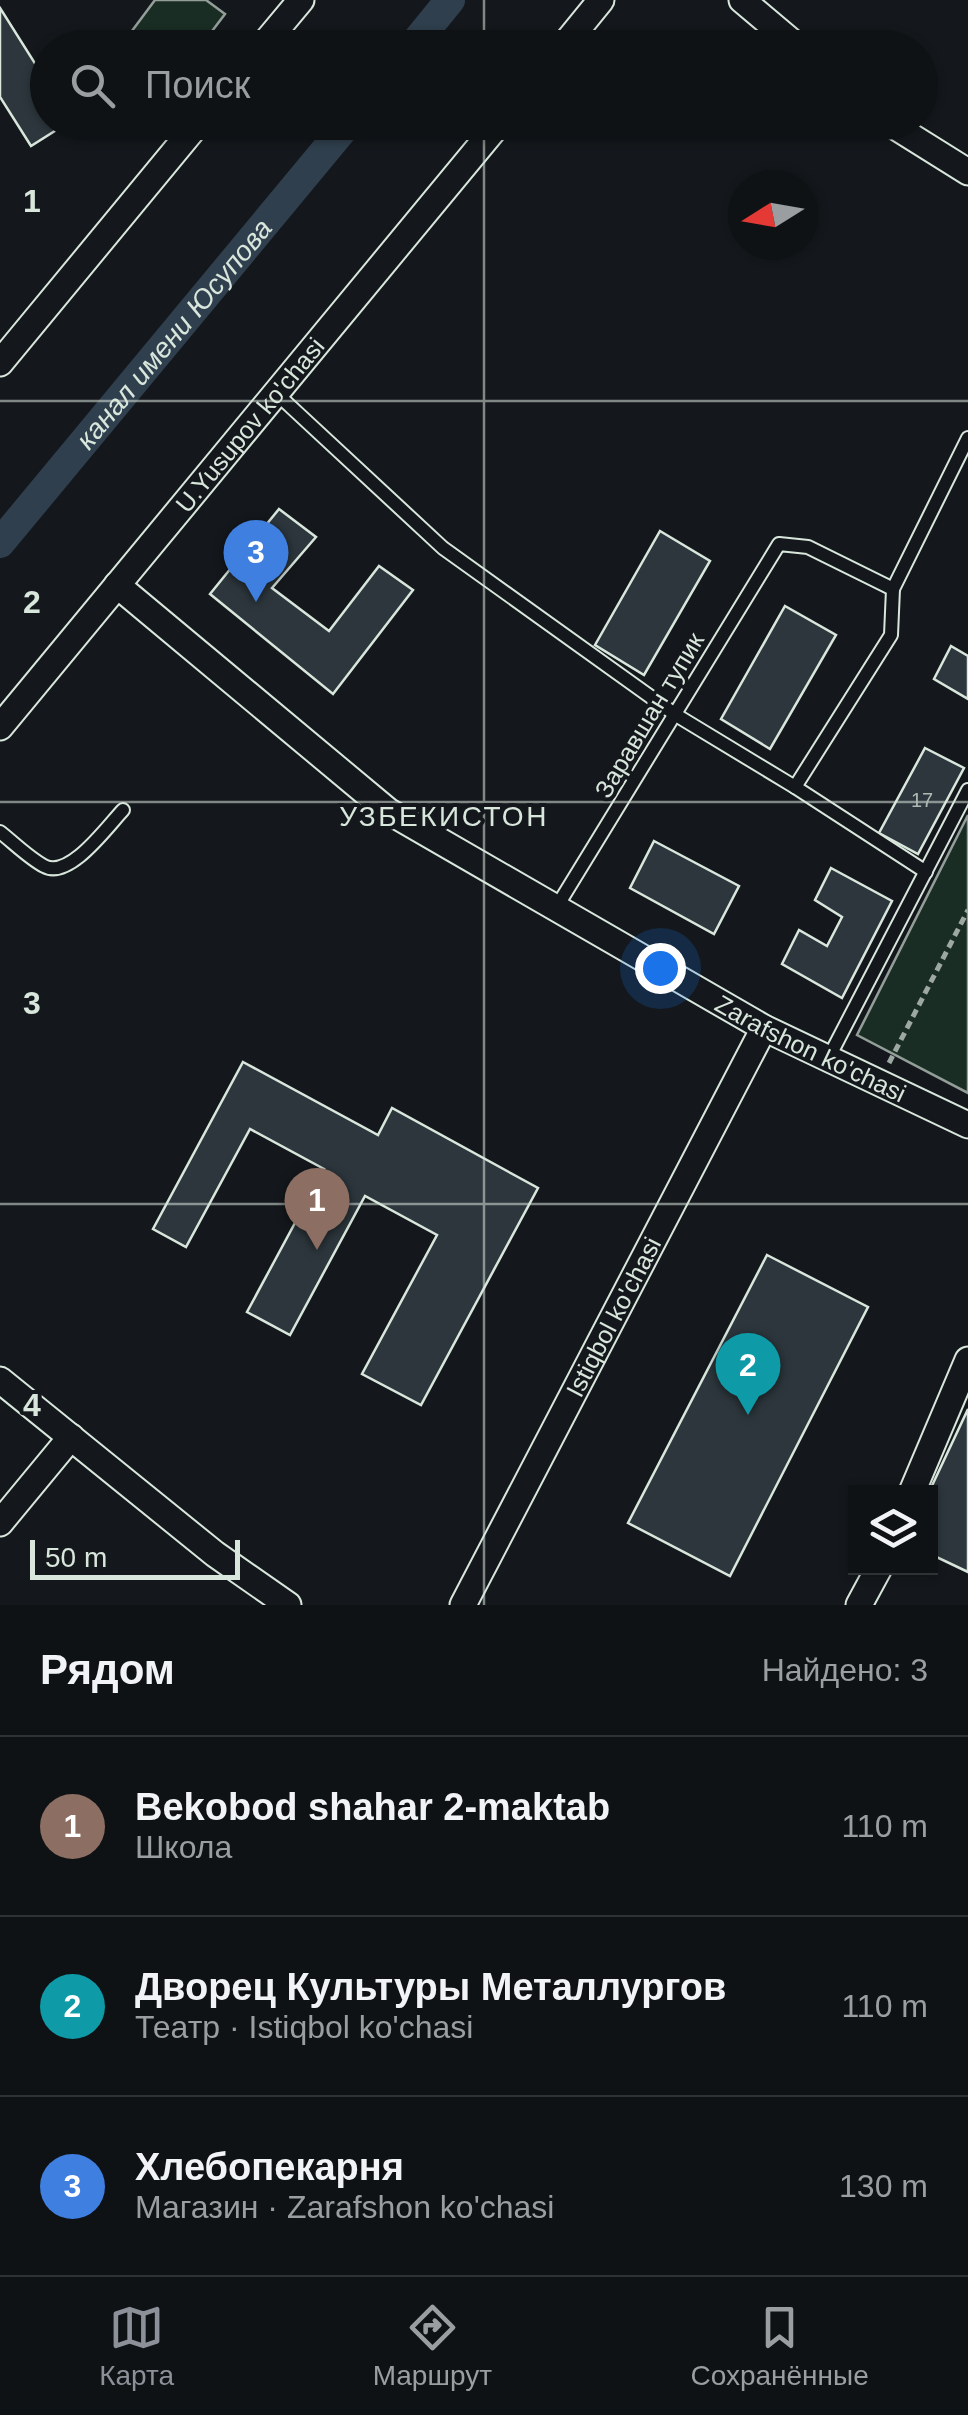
<!DOCTYPE html>
<html lang="ru">
<meta charset="utf-8">
<style>
body{margin:0;font-family:Helvetica,sans-serif;background:#181b1e;color:#f1f3f6}
.controls{position:absolute;right:30px;bottom:30px;display:grid;overflow:hidden;border-radius:0px;box-shadow:0 2px 8px #0004}
.controls button{width:90px;height:90px;display:grid;place-items:center;padding:0;border:0;border-bottom:2px solid #2f3234;background:#0f1215;color:#f1f3f6;font:50px sans-serif}
.compass{position:absolute;left:728px;top:170px;width:90px;height:90px;border-radius:50%;background:#0f1215;box-shadow:0 2px 8px #0004;rotate:259deg}
.scale{position:absolute;left:30px;bottom:25px;width:210px;box-sizing:border-box;padding-left:10px;border:5px solid #d8e6dc;border-top:0;font-size:28px;line-height:35px;white-space:nowrap;color:#d8e6dc;-webkit-text-stroke:8px #14181c;paint-order:stroke}
.you{position:absolute;left:660px;top:968px;width:35px;height:35px;margin:-25px;border:8px solid #fff;border-radius:50%;background:#1a73e8;box-shadow:0 0 0 15px #1a73e833}
.badge{display:grid;place-items:center;width:65px;height:65px;border-radius:50%;background:#8c9099;color:#fff;font-size:32px;font-weight:700}
.pin{position:absolute;translate:-50% -82px;filter:drop-shadow(0 2px 5px #0008)}
.pin::after{content:'';position:absolute;top:52px;width:35px;height:30px;background:inherit;clip-path:polygon(0 0,100% 0,50% 100%)}
.list{margin:0;padding:0;list-style:none}
h2{display:flex;justify-content:space-between;align-items:center;height:130px;margin:0;padding:0 40px;font-size:42px}
h2 small{font-size:32px;font-weight:400;color:#9b9ea0}
.list li{display:grid;grid-template-columns:65px 1fr auto;gap:30px;align-items:center;box-sizing:border-box;height:180px;padding:0 40px;border-top:2px solid #2f3234}
.list b{display:block;font-size:38px;white-space:nowrap}
.list p{margin:0;font-size:32px;white-space:nowrap;color:#9b9ea0}
.list em{font-size:32px;font-style:normal;color:#9b9ea0}
.icon{flex:none;width:55px;height:55px;fill:none;stroke:currentColor;stroke-width:2;stroke-linecap:round;stroke-linejoin:round}
.map{position:relative;flex:none;width:968px;height:1605px;overflow:hidden}
.search{position:absolute;background:#0f1215;box-shadow:0 2px 8px #0004;left:30px;right:30px;top:30px;height:110px;display:flex;align-items:center;gap:25px;box-sizing:border-box;padding:0 35px;border-radius:55px;color:#9b9ea0;font-size:38px}
.sheet{height:670px;background:#0f1215}
nav{display:flex;justify-content:space-around;align-items:center;box-sizing:border-box;height:140px;border-top:2px solid #2f3234;background:#0f1215;font-size:28px;color:#9b9ea0}
nav a{display:grid;justify-items:center;gap:5px}
nav .on{color:#8c9099}
.map>svg:first-child{display:block}
.green{fill:#1a2d24;stroke:#939e99;stroke-width:2.5}
.lines{fill:none;stroke-linecap:round;stroke-linejoin:round}
.canal{stroke:#2f3f4d;stroke-width:30}
.building{fill:#2c363c;stroke:#d8e6dc;stroke-width:2.5}
.lane-casing{stroke:#d8e6dc;stroke-width:16}
.street-casing{stroke:#d8e6dc;stroke-width:29}
.path{stroke:#9da8a2;stroke-width:5;stroke-dasharray:8 5;stroke-linecap:butt}
.lane{stroke:#14181c;stroke-width:12}
.street{stroke:#14181c;stroke-width:25}
.grid{fill:none;stroke:#d8e6dc;stroke-width:2.5;stroke-opacity:0.55}
.labels{text-anchor:middle;stroke-width:8;stroke-linejoin:round;paint-order:stroke}
.number-label{font-size:20px;fill:#adbab4}
.street-label{font-size:25px;fill:#d8e6dc;stroke:#14181c}
.water-label{font-size:28px;font-style:italic;fill:#d8e6dc;stroke:#14181c}
.neighbourhood-label{font-size:28px;letter-spacing:2.5px;fill:#d8e6dc;stroke:#14181c}
.grid-label{font-size:32px;text-anchor:middle;font-weight:bold;fill:#d8e6dc;stroke:#14181c;stroke-width:8;stroke-linejoin:round;paint-order:stroke}
</style>
<div class="map">
<svg width="968" height="1605" viewBox="0 0 968 1605">
<rect width="100%" height="100%" fill="#14181c"/>
<g class="green">
<path d="M155,0H206L225,14L200,47H120Z"/>
<path d="M968,815V1093L857,1035Z"/>
</g>
<g class="lines">
<g class="canal">
<path d="M411,48L450,0"/>
<path id="s1" d="M0,543L349,122"/>
</g>
</g>
<g class="building">
<path d="M0,8L48,84V122H69L31,146L0,97Z"/>
<path d="M279,509L316,537L272,588L329,631L379,566L413,590L333,694L210,594Z"/>
<path d="M660,531L710,561L644,675L595,645Z"/>
<path d="M785,606L836,635L770,749L721,719Z"/>
<path d="M951,646L968,656V699L934,679Z"/>
<path d="M925,748L964,768L918,854L879,833Z"/>
<path d="M654,841L739,886L714,934L630,888Z"/>
<path d="M831,868L892,901L842,998L782,964L799,930L827,946L842,917L815,900Z"/>
<path d="M243,1062L378,1135L392,1108L538,1188L421,1405L362,1374L437,1235L365,1196L290,1335L247,1312L324,1169L250,1129L186,1247L153,1229Z"/>
<path d="M767,1255L868,1307L730,1576L628,1523Z"/>
<path d="M968,1409V1572L930,1554L929,1492Z"/>
</g>
<g class="lines">
<g class="lane-casing">
<g id="lane">
<path d="M276,393L443,548L676,715L795,787L891,635L893,589L968,438"/>
<path d="M795,787L926,872"/>
<path d="M0,832C14,843 29,858 44,866C69,880 107,827 123,810"/>
<path d="M556,908L779,544L808,547L893,589"/>
<path d="M828,1059L968,790"/>
</g>
</g>
<g class="street-casing">
<g id="street">
<path d="M742,0L799,48"/>
<path d="M261,48L301,0"/>
<path d="M562,48L601,0"/>
<path d="M888,122L968,172"/>
<path d="M0,363L199,122"/>
<path id="s2" d="M117,585L388,811L764,1028L968,1125"/>
<path id="s3" d="M0,727L500,122"/>
<path d="M0,1380L215,1554L288,1605"/>
<path d="M912,1492L968,1360"/>
<path d="M0,1523L71,1437"/>
<path id="s4" d="M463,1605L764,1028"/>
<path d="M859,1605L879,1568"/>
</g>
</g>
<path class="path" d="M889,1063L968,910"/>
<use href="#lane" class="lane"/>
<use href="#street" class="street"/>
</g>
<path class="grid" d="M484,0V48M484,122V1605M0,401H968M0,802H968M0,1204H968"/>
<g class="labels">
<g class="number-label">
<text x="922" y="807">17</text>
</g>
<g class="street-label">
<text dy="9" stroke="none"><textPath href="#s3" startOffset="392">U.Yusupov ko'chasi</textPath></text>
<text transform="translate(649 715) rotate(-59)" y="9">Заравшан тупик</text>
<text dy="9" stroke="none"><textPath href="#s2" startOffset="838">Zarafshon ko'chasi</textPath></text>
<text dy="9" stroke="none"><textPath href="#s4" startOffset="325">Istiqbol ko'chasi</textPath></text>
</g>
<g class="water-label">
<text dy="10" stroke="none"><textPath href="#s1" startOffset="272">канал имени Юсупова</textPath></text>
</g>
<g class="neighbourhood-label">
<text x="444" y="826">УЗБЕКИСТОН</text>
</g>
</g>
<g class="grid-label">
<text x="32" y="212">1</text>
<text x="32" y="613">2</text>
<text x="32" y="1014">3</text>
<text x="32" y="1416">4</text>
</g>
</svg>
<div class="controls">
<button><svg class="icon" aria-label="layers" viewBox="0 0 24 24"><path d="M12 4l9 5-9 5-9-5zM3 14l9 5 9-5"/></svg></button>
</div>
<svg class="compass" viewBox="-18 -18 36 36"><path d="M0-13l5 13h-10z" fill="#e53935"/><path d="M0 13l5-13h-10z" fill="#9b9ea0"/></svg>
<div class="scale">50 m</div>
<div class="you"></div>
<div class="pin badge" style="left:317px;top:1250px;background:#8d6e63">1</div>
<div class="pin badge" style="left:748px;top:1415px;background:#0f9aa8">2</div>
<div class="pin badge" style="left:256px;top:602px;background:#3f7fe0">3</div>
<div class="search"><svg class="icon" aria-label="search" viewBox="0 0 24 24"><circle cx="10" cy="10" r="6"/><path d="M15 15l6 6"/></svg>Поиск</div>
</div>
<section class="sheet">
<h2>Рядом<small>Найдено: 3</small></h2>
<ul class="list">
<li><span class="badge" style="background:#8d6e63">1</span><div><b>Bekobod shahar 2-maktab</b><p>Школа</p></div><em>110 m</em></li>
<li><span class="badge" style="background:#0f9aa8">2</span><div><b>Дворец Культуры Металлургов</b><p>Театр · Istiqbol ko'chasi</p></div><em>110 m</em></li>
<li><span class="badge" style="background:#3f7fe0">3</span><div><b>Хлебопекарня</b><p>Магазин · Zarafshon ko'chasi</p></div><em>130 m</em></li>
</ul>
</section>
<nav>
<a class="on"><svg class="icon" aria-label="map" viewBox="0 0 24 24"><path d="M3 6l6-2 6 2 6-2v14l-6 2-6-2-6 2zM9 4v14M15 6v14"/></svg>Карта</a>
<a><svg class="icon" aria-label="directions" viewBox="0 0 24 24"><path d="M12 3l9 9-9 9-9-9zM9 14v-3h6M13 9l2 2-2 2"/></svg>Маршрут</a>
<a><svg class="icon" aria-label="saved" viewBox="0 0 24 24"><path d="M7 4h10v16l-5-4-5 4z"/></svg>Сохранённые</a>
</nav>
